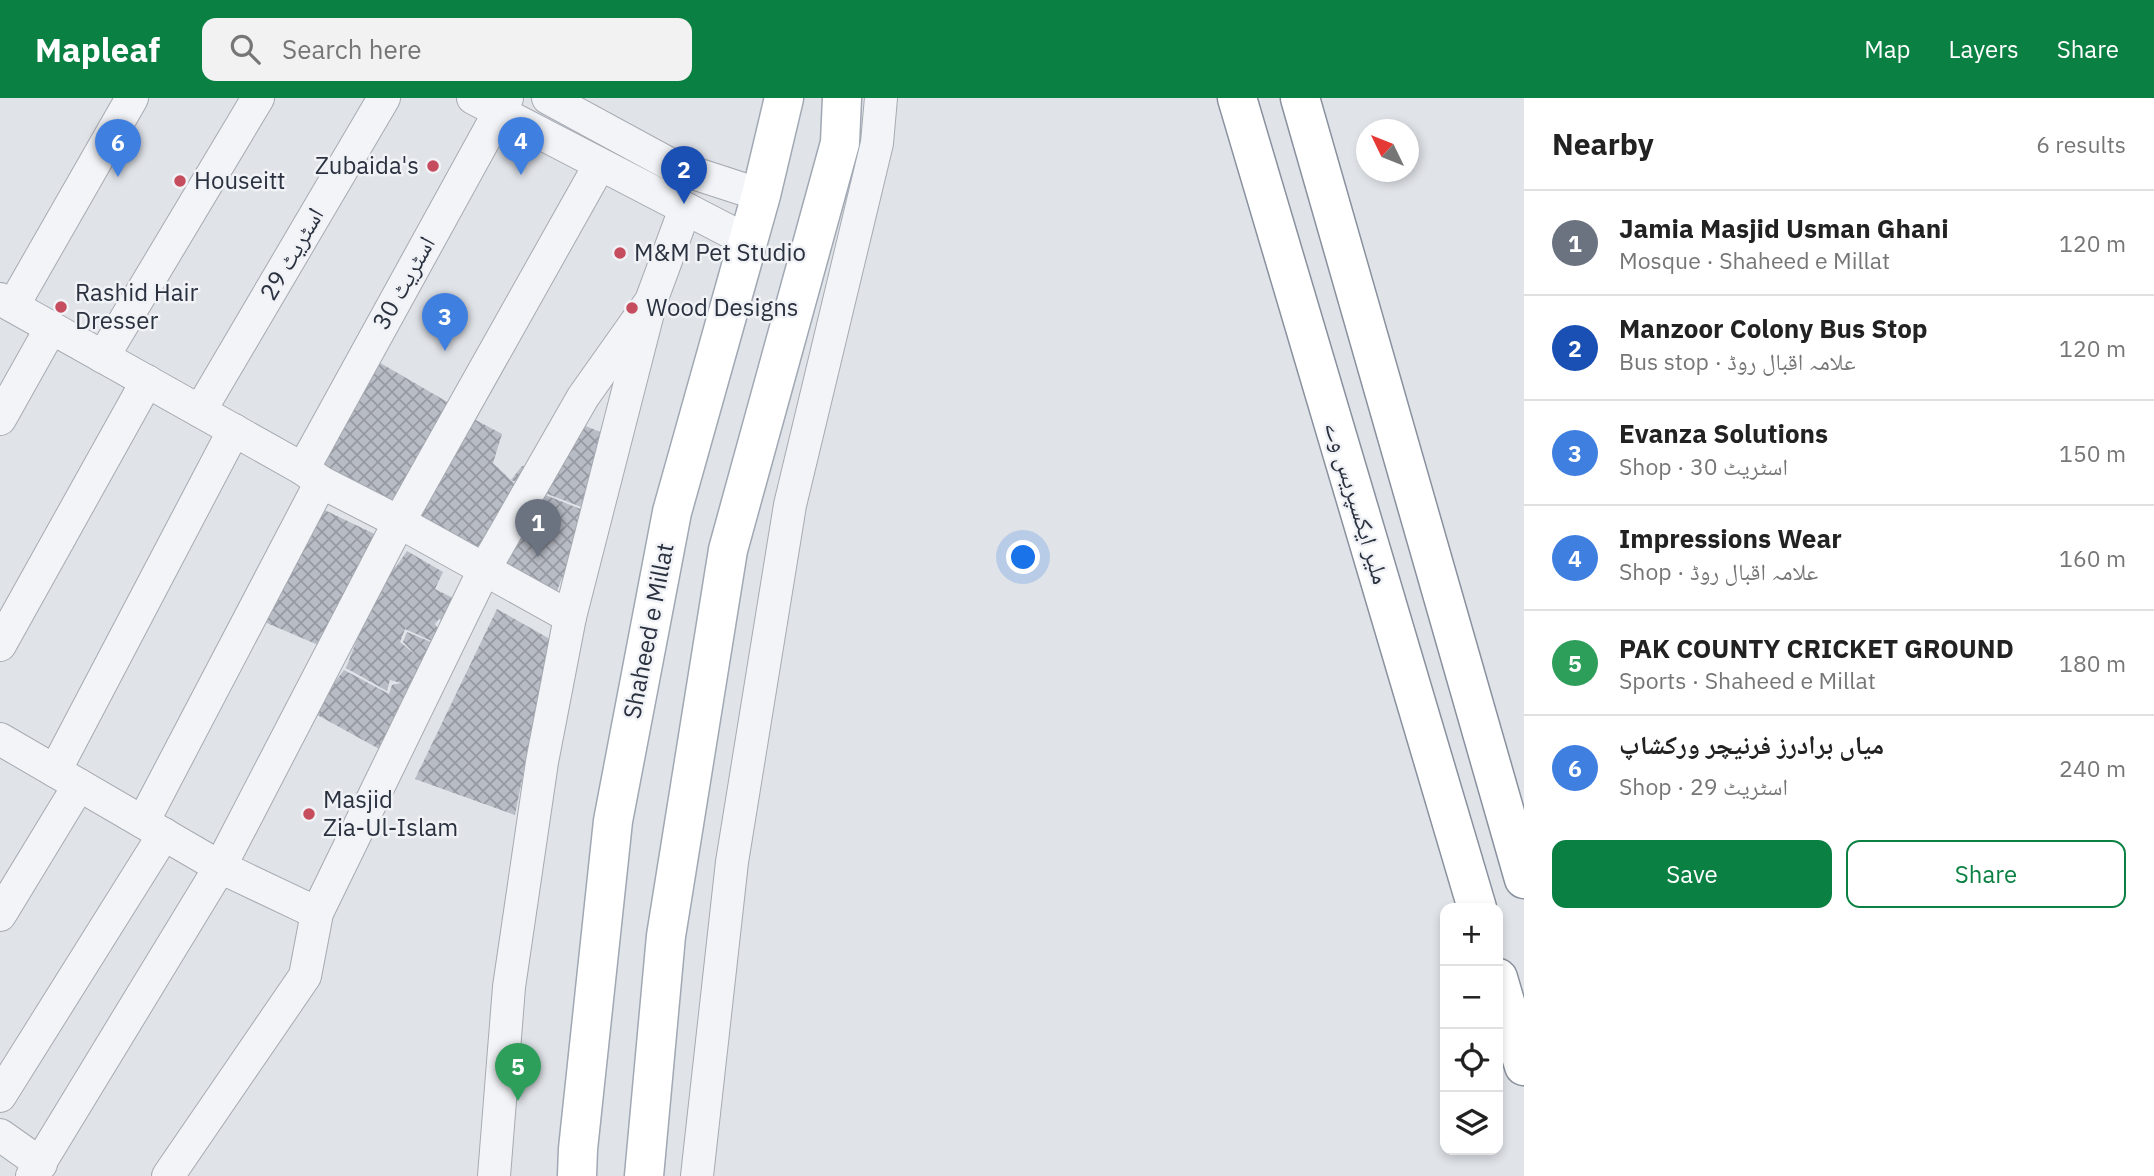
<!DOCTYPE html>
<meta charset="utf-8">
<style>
body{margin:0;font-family:"IBM Plex Sans","Noto Naskh Arabic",sans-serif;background:#f2f2f2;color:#222}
.controls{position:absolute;right:21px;bottom:21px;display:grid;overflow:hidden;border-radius:14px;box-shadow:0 4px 10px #0003}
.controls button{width:63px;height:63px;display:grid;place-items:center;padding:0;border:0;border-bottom:2px solid #e0e0e0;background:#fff;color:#222;font:35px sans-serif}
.compass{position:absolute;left:1356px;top:21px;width:63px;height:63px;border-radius:50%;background:#fff;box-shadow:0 4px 10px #0003;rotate:313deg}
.you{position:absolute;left:1024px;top:460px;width:24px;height:24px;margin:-18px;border:5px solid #fff;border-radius:50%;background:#1a73e8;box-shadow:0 0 0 10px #1a73e833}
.badge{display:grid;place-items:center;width:46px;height:46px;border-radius:50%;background:#0b8043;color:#fff;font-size:23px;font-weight:700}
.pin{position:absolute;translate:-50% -58px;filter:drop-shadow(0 2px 4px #0008)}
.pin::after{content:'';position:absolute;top:37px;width:24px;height:21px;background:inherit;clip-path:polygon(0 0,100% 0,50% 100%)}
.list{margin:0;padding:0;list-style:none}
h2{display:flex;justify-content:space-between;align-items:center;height:91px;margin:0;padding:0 28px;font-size:30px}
h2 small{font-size:23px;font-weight:400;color:#767676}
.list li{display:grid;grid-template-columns:46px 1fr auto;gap:21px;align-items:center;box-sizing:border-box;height:105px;padding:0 28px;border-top:2px solid #e0e0e0}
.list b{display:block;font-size:26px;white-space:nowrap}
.list p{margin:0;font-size:23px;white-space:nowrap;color:#767676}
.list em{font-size:23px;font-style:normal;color:#767676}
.actions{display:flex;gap:14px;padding:21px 28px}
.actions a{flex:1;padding:16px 0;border:2px solid #0b8043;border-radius:14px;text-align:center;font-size:24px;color:#0b8043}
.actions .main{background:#0b8043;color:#fff}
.icon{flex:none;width:38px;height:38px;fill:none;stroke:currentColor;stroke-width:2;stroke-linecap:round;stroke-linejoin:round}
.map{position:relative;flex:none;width:1524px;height:1078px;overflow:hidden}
header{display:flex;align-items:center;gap:42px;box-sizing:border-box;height:98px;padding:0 35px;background:#0b8043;color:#fff}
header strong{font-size:33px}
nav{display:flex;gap:38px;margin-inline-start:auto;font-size:24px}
.search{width:490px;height:63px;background:#f2f2f2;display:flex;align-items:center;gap:18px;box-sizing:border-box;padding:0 24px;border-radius:14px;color:#767676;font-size:26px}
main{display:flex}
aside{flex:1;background:#fff}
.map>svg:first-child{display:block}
.building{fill:url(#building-cross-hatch)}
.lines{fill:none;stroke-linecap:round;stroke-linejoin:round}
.minor-casing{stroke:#a6aab2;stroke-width:34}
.major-casing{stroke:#a0a8b3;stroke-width:41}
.highway-casing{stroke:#89919e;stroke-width:41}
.minor{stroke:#f3f4f7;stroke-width:32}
.major{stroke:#fff;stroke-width:38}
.highway{stroke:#fff;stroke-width:38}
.poi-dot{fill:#c54d5d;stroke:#f0f2f6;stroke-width:2.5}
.labels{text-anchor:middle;stroke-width:5;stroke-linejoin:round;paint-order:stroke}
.poi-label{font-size:24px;fill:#2a313f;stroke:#f0f2f6;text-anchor:start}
.street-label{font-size:24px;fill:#2a313f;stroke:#f0f2f6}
</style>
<header>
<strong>Mapleaf</strong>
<div class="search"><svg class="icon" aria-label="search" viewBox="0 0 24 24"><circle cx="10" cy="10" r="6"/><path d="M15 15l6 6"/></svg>Search here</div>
<nav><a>Map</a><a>Layers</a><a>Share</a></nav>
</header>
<main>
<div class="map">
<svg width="1524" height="1078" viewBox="0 0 1524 1078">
<defs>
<pattern id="building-cross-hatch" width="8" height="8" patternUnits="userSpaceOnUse" patternTransform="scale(1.75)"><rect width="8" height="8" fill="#b8bcc5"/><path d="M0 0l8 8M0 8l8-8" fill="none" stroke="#9699a1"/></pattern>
</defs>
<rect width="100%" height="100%" fill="#e0e3e8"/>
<g class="building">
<path d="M377,263L449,305L393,406L318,367Z"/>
<path d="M559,317L605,336L584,410L511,382L522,368L528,369Z"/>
<path d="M472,320L502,336L493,365L520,391L486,454L411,417Z"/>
<path d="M538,394L588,414L555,498L501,470L535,418L526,410Z"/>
<path d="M310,405L385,441L330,552L255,520Z"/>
<path d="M407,453L443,474L435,491L461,504L445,524L439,521L435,526L439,532L434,544L405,531L400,544L416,557L403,544L407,534L438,547L381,652L312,614L344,572L389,596L392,587L401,585L390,582L387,593L346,570L374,496L393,467L396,469Z"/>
<path d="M497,511L550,541L515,717L415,681Z"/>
</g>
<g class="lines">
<g class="minor-casing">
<g id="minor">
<path d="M473,0L748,143"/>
<path d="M548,0L675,69L761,97"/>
<path d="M0,201L303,371L321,384L399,424L570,519"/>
<path d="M13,208L132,0"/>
<path d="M103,259L258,0"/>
<path d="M200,313L384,0"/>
<path d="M0,321L51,230"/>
<path d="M303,371L507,0"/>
<path d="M0,547L147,283"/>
<path d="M0,641L220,769L317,815"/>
<path d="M55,673L234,332"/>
<path d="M143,724L321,384"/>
<path d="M0,817L79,687"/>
<path d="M0,998L164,736"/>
<path d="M0,1037L41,1066"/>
<path d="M32,1078L220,769L399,424L599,68"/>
<path d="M168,1078L305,878L317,815L484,472L583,299L651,203"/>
<path d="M494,1078L509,889L542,664L570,519L651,203L685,111"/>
<path d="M697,1078L732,764L790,407L877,45L881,0"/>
</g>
</g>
<g class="major-casing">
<g id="major">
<path d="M577,1078L578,1051L613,723L672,414L761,97L784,0"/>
<path d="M644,1078L666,838L728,452L840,45L842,0"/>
</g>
</g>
<g class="highway-casing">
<g id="highway">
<path d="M1237,0L1477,810"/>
<path d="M1300,0L1524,781"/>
<path d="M1498,880L1524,968"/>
</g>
</g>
<use href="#minor" class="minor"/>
<use href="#major" class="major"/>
<use href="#highway" class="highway"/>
</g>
<g class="poi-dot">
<circle cx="433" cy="68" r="7"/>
<circle cx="180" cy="83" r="7"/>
<circle cx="620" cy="155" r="7"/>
<circle cx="61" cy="209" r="7"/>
<circle cx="632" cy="210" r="7"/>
<circle cx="309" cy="716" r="7"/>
</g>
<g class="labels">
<g class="poi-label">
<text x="419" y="76" text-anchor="end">Zubaida's</text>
<text x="194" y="91">Houseitt</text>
<text x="634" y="163">M&amp;M Pet Studio</text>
<text x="75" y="203">Rashid Hair<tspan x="75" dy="28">Dresser</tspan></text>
<text x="646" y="218">Wood Designs</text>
<text x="323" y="710">Masjid<tspan x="323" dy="28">Zia-Ul-Islam</tspan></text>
</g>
<g class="street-label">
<text transform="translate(292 156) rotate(-60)" y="8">اسٹریٹ 29</text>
<text transform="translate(404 185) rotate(-61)" y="8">اسٹریٹ 30</text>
<text transform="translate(1357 405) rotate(73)" y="8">ملیر ایکسپریس وے</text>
<text transform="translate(649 533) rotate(-79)" y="8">Shaheed e Millat</text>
</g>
</g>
</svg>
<div class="controls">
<button>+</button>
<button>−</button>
<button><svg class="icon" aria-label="locate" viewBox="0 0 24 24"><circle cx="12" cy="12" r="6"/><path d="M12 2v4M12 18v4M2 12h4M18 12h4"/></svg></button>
<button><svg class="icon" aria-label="layers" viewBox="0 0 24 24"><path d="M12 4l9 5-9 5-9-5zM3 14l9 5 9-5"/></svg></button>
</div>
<svg class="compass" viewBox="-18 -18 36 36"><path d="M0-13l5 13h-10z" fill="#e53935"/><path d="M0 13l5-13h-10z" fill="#767676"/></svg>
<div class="you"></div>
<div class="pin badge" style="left:538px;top:459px;background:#6b7280">1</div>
<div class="pin badge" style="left:684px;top:106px;background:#1a4fb4">2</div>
<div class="pin badge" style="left:445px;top:253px;background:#3f7fe0">3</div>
<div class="pin badge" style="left:521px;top:77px;background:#3f7fe0">4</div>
<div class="pin badge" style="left:518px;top:1003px;background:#2e9e5b">5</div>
<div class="pin badge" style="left:118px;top:79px;background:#3f7fe0">6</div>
</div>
<aside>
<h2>Nearby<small>6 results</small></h2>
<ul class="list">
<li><span class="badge" style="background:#6b7280">1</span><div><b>Jamia Masjid Usman Ghani</b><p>Mosque · Shaheed e Millat</p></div><em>120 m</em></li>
<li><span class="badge" style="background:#1a4fb4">2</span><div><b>Manzoor Colony Bus Stop</b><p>Bus stop · علامہ اقبال روڈ</p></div><em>120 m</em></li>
<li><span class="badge" style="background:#3f7fe0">3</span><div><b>Evanza Solutions</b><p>Shop · اسٹریٹ 30</p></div><em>150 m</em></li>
<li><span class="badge" style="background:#3f7fe0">4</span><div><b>Impressions Wear</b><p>Shop · علامہ اقبال روڈ</p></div><em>160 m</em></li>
<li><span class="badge" style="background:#2e9e5b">5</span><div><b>PAK COUNTY CRICKET GROUND</b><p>Sports · Shaheed e Millat</p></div><em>180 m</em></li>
<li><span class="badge" style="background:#3f7fe0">6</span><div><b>میاں برادرز فرنیچر ورکشاپ</b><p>Shop · اسٹریٹ 29</p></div><em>240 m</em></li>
</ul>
<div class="actions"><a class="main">Save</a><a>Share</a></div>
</aside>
</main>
